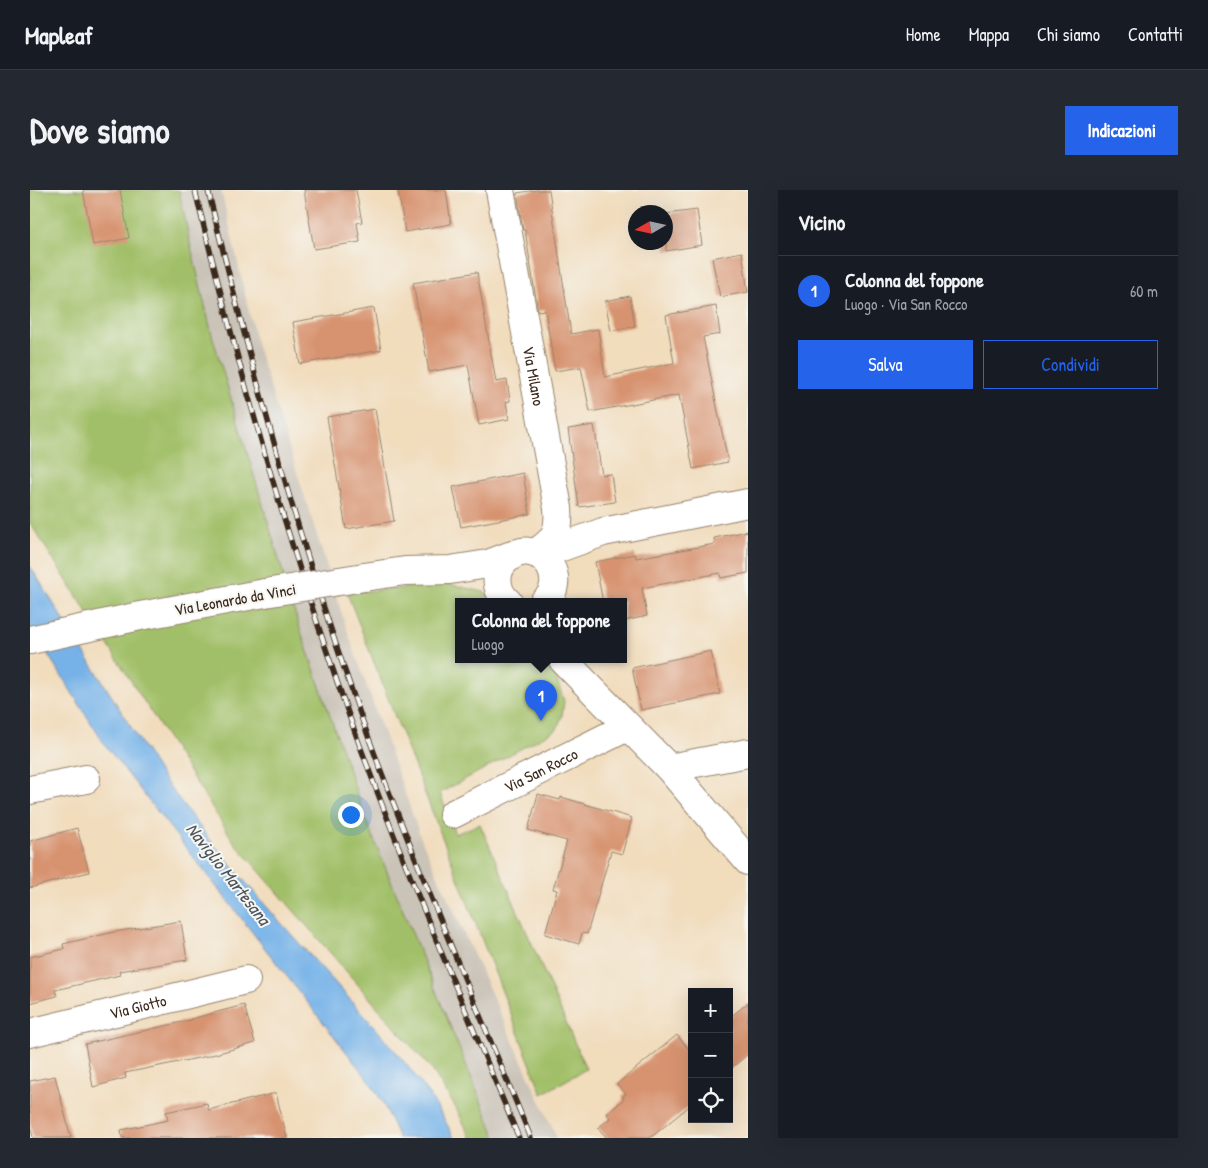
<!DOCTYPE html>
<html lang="it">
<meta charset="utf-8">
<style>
body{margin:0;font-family:"Patrick Hand",sans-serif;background:#242831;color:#f1f3f6}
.controls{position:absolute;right:15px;bottom:15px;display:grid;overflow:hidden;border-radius:0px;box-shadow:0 5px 20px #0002}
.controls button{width:45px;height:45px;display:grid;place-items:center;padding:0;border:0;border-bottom:1px solid #363941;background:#171b24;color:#f1f3f6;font:25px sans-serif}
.compass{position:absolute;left:598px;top:15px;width:45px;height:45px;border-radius:50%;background:#171b24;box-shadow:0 5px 20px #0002;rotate:261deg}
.you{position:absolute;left:320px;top:624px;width:18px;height:18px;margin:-12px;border:4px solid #fff;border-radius:50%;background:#1a73e8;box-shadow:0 0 0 8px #1a73e833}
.badge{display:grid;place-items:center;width:32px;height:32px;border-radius:50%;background:#2563eb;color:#fff;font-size:16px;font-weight:700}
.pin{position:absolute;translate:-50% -41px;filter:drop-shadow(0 1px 2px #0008)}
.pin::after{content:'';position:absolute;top:26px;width:18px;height:15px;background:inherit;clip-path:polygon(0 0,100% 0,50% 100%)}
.popup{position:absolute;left:425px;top:408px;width:172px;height:65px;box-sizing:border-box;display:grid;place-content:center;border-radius:0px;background:#171b24;filter:drop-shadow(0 1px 4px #0005);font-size:16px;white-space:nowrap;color:#9ea1a6}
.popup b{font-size:19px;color:#f1f3f6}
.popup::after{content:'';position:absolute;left:50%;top:100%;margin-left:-10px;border:10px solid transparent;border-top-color:#171b24}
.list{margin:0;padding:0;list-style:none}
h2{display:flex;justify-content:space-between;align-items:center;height:65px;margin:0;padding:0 20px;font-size:21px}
h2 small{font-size:16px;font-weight:400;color:#9ea1a6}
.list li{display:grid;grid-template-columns:32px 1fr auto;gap:15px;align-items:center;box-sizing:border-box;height:70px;padding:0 20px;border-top:1px solid #363941}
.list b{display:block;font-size:19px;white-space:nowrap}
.list p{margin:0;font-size:16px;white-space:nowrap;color:#9ea1a6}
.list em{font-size:16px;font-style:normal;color:#9ea1a6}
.actions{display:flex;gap:10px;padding:15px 20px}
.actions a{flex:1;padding:11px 0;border:1px solid #2563eb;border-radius:0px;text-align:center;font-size:18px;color:#2563eb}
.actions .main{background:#2563eb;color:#fff}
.icon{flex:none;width:28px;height:28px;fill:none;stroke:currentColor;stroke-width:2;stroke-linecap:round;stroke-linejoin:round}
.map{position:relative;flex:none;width:718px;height:948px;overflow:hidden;border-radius:0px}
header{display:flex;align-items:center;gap:30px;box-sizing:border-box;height:70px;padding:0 25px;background:#171b24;border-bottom:1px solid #363941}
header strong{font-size:24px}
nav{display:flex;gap:28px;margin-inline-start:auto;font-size:18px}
.intro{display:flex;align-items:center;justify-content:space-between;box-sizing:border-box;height:120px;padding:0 30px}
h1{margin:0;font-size:35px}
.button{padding:12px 22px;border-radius:0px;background:#2563eb;color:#fff;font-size:18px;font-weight:700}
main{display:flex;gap:30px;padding:0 30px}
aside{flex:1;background:#171b24;border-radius:0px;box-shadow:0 5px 20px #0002}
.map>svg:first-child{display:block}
.industrial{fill:#cac3b8}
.green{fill:#a1bf67;stroke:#6e7442}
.water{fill:#76b2e8;stroke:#586e83}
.building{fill:#d79370}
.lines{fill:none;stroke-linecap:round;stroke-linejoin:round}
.minor-casing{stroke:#96836d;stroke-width:30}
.minor{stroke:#fff;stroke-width:28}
.rail-casing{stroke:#3b2a1e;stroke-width:5.5}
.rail{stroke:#f6f6f2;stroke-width:4;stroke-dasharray:11;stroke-linecap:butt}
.minor-bridge-casing{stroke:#96836d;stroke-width:30;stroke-linecap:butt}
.minor-bridge{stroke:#fff;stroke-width:28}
.labels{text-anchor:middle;stroke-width:4;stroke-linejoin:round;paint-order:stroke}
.street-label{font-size:16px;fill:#3b2a1e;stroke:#f6f6f2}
.water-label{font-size:18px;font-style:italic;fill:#4d535b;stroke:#f6f6f2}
</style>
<header>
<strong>Mapleaf</strong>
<nav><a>Home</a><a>Mappa</a><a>Chi siamo</a><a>Contatti</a></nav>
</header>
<div class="intro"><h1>Dove siamo</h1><a class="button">Indicazioni</a></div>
<main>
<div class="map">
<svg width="718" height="948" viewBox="0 0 718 948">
<rect width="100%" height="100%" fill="#f6f6f2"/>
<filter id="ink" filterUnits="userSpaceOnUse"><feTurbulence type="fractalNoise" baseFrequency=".02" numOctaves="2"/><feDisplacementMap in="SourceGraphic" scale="10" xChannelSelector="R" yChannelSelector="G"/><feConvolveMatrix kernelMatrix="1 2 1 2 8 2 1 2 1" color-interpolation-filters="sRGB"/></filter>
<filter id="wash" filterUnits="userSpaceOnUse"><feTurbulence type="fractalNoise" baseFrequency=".0096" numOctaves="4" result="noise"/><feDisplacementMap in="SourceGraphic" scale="20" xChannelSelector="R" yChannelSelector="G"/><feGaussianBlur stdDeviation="1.12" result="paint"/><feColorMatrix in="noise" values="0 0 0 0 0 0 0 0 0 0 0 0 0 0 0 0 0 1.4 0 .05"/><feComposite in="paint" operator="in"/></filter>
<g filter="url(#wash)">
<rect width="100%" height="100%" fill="#f1dcbc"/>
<path class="industrial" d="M149,0H191L227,156L318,443L392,651L527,948H466L336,630L268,433L182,145L159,49Z"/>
<g class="green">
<path d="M0,0H149L159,49L182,145L268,433L336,630L466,948H441L427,920L403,881L204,652L0,333Z"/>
<path d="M418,394L454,402L468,412H428V470H520L534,511L532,526L527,539L410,603L425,644L450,634L556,879L512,904L317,403Z"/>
</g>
<path class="water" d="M0,376L131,585C184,660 247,729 309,797C350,844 397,891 424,948H369L353,913L340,892L75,555L0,436Z"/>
<g id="blocks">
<g class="building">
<path d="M53,0H90L99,48L63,55Z"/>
<path d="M274,0H326L332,32L327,33L330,52L284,59Z"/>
<path d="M368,0H416L421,34L375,42Z"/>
<path d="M506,0H519L541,144L568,139L575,187L644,173L636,125L686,116L690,144L673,147L698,272L663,279L649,205L560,222L551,177L525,181L515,120L508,121L495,40H493L487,3Z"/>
<path d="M667,20L672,55L636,61V24Z"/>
<path d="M712,62L718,102L690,107L682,68Z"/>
<path d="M447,82L466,192L477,190L480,211L476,212L479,229L449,235L438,175L399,182L383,93Z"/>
<path d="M600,106L605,136L581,141L575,111Z"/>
<path d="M344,118L351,160L270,174L263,132Z"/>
<path d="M345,219L364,331L316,339L297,227Z"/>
<path d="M564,235L572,285L581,284L585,312L549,317L538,239Z"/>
<path d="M493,283L500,324L431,337L423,297Z"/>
<path d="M718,341V383L691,388L690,383L612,398L617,426L594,431V412H573L565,372L605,364L606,368L685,354L684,348Z"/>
<path d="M681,461L690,504L611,520L602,478Z"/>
<path d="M508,604L530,610L531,607L602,628L592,664L581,661L557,744L552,743L549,754L515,744L527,700L523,699L537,651L498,640Z"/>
<path d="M47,638L59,682L0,698V651Z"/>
<path d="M151,731L157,770L89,781L90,785L25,800L27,806L0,813V767L34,759L33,754L84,742Z"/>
<path d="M718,813V864L699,880V828Z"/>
<path d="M214,815L225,853L178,866L95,883L96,888L63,897L55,854L161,830V829Z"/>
<path d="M647,845L662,863V914L620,948H577L568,938L580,928L577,924L594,909L592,907L596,904L587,894Z"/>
<path d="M25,886L41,948H3L0,934V891Z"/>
<path d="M246,903L257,948H92L91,940L138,930L136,922L177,913L178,920Z"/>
</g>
</g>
</g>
<g filter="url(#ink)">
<use href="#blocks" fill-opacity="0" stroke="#96836d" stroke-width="1"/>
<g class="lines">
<g class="minor-casing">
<g id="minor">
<path id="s1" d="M470,0L528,318C530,341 525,351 505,363"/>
<path d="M505,363L529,358L573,342L718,313"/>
<path d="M334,387L375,381L420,380L458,374L479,366"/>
<path d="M478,412C470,405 466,395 468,384C470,375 476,368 485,364C514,351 539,392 514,412"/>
<path d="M0,450L110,426L235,403"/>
<path d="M533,470L639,578L718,671"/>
<path d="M639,578L718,563"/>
<path d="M0,600L56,589"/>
<path id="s2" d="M423,624L597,537"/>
<path id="s3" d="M0,843L216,790"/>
</g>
</g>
<use href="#minor" class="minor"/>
<g class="rail-casing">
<g id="rail">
<path d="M165,0C203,157 246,312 298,465C353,629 422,788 489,948"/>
<path d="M178,0C227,201 282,401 356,594C402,713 452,830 501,948"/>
</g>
</g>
<use href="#rail" class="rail"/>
<g class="minor-bridge-casing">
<path id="minor-bridge" d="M235,403L334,387"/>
</g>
<use href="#minor-bridge" class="minor-bridge"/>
</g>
</g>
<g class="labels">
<g class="street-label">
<text dy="6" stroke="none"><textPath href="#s1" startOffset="189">Via Milano</textPath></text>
<text transform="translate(205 409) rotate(-10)" y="6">Via Leonardo da Vinci</text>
<text dy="6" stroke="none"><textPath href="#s2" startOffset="98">Via San Rocco</textPath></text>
<text dy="6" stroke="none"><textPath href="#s3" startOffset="111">Via Giotto</textPath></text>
</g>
<g class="water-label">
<text transform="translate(198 684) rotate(52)" y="6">Naviglio Martesana</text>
</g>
</g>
</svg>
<div class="controls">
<button>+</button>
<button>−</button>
<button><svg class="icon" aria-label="locate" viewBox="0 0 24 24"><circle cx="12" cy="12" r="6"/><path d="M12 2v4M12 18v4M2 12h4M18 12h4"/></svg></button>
</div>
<svg class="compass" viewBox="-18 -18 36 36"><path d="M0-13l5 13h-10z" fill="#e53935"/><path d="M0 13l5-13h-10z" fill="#9ea1a6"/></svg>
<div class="you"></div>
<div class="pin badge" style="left:511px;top:531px">1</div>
<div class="popup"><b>Colonna del foppone</b>Luogo</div>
</div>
<aside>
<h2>Vicino<small></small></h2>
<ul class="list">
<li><span class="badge">1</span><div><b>Colonna del foppone</b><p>Luogo · Via San Rocco</p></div><em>60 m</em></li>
</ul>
<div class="actions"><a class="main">Salva</a><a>Condividi</a></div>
</aside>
</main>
